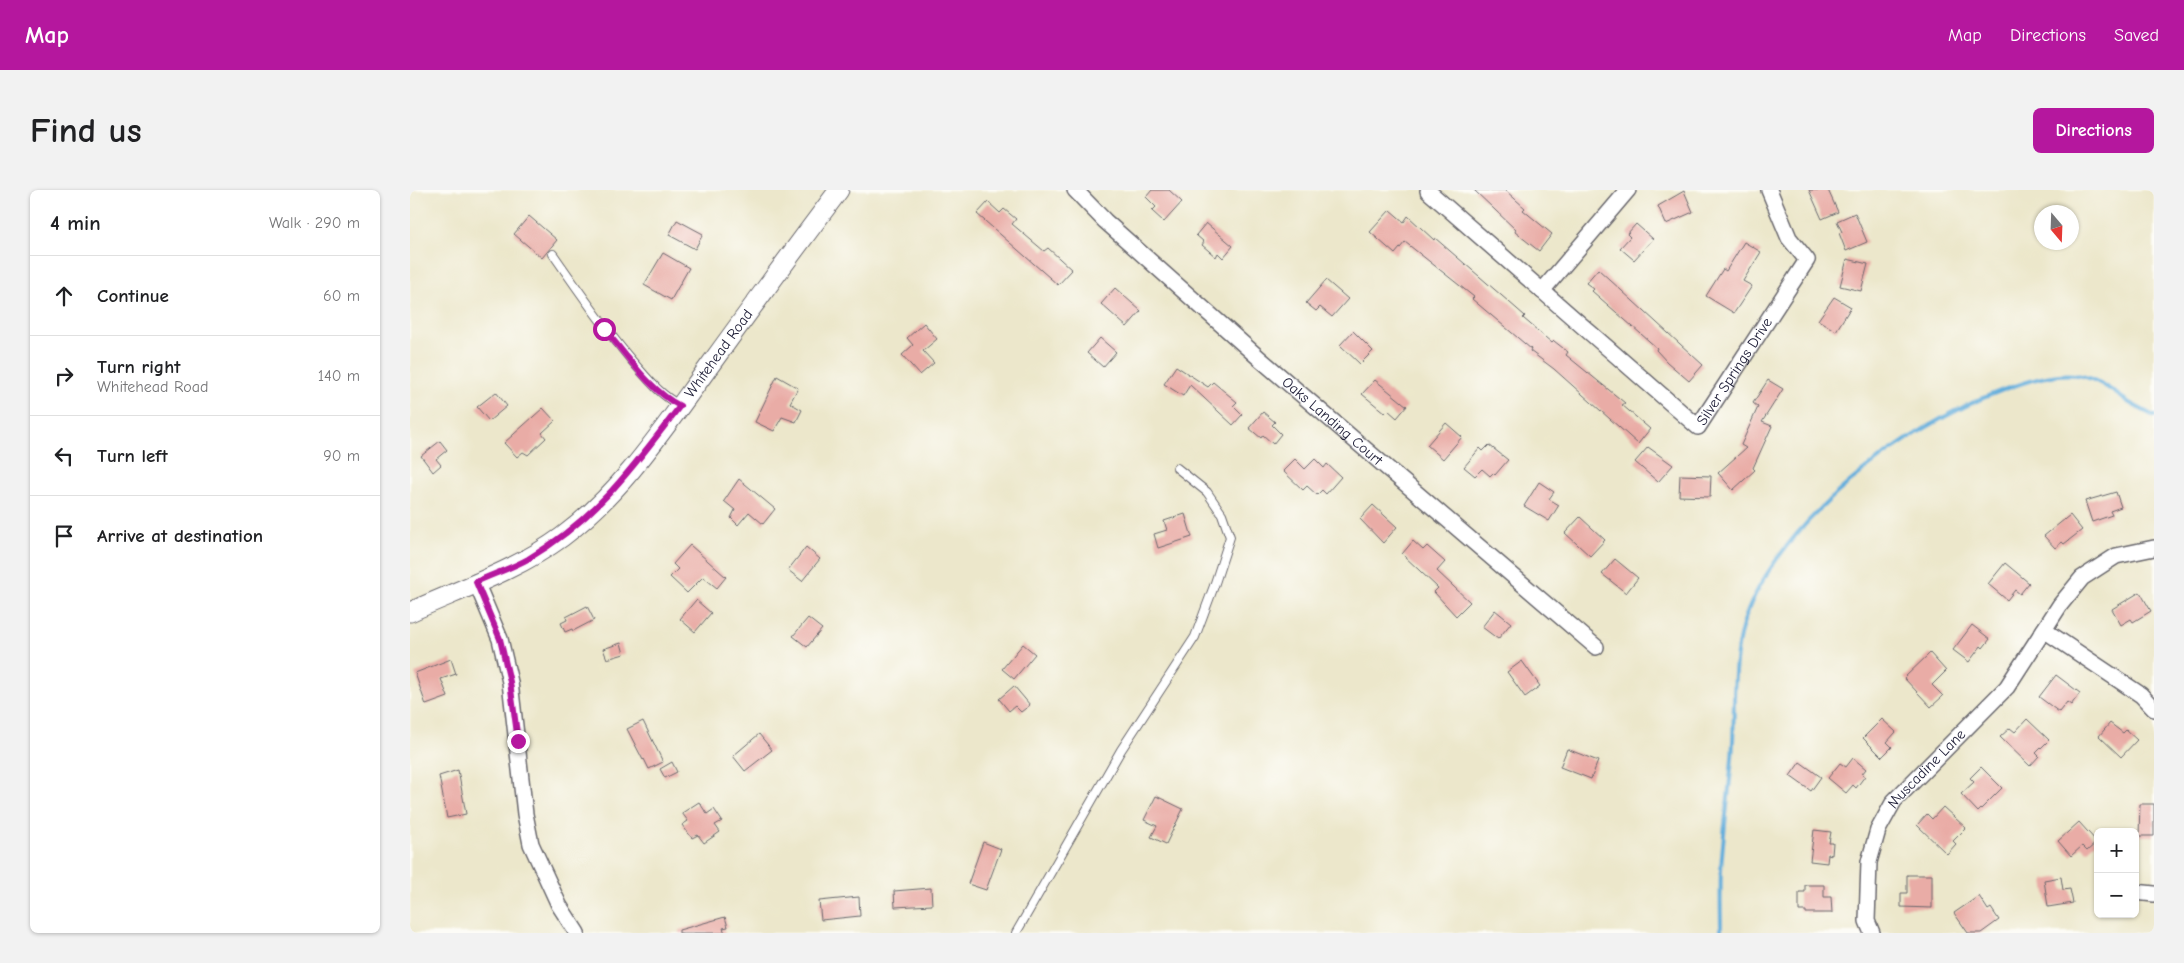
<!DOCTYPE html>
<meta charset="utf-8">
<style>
body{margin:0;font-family:"Comic Neue",sans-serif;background:#f2f2f2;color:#202124}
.controls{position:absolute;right:15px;bottom:15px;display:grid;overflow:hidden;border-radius:8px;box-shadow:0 1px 4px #0004}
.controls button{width:45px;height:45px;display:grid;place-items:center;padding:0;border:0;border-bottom:1px solid #e0e0e0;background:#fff;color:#202124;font:25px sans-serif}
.compass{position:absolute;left:1624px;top:15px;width:45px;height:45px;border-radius:50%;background:#fff;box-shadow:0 1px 4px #0004;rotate:161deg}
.stop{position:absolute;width:15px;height:15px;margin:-11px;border:4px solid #b5179e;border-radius:50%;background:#fff}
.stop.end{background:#b5179e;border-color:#fff;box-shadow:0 1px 5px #0008}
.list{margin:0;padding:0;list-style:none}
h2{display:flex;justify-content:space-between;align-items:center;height:65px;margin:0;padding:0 20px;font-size:21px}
h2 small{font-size:16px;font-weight:400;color:#757577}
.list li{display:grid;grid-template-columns:32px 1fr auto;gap:15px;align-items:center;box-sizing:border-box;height:80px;padding:0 20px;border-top:1px solid #e0e0e0}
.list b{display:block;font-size:19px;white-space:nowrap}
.list p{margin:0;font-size:16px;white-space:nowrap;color:#757577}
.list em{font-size:16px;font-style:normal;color:#757577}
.icon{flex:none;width:28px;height:28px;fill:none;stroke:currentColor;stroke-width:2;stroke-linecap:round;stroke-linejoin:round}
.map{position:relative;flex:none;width:1744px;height:743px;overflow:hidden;border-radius:8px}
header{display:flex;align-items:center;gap:30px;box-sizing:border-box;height:70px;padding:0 25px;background:#b5179e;color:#fff}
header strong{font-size:24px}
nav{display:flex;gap:28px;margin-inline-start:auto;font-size:18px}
.intro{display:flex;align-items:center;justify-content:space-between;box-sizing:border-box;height:120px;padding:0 30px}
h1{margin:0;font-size:35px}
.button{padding:12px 22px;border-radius:8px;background:#b5179e;color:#fff;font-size:18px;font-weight:700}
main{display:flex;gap:30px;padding:0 30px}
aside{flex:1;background:#fff;border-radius:8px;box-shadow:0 1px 4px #0004}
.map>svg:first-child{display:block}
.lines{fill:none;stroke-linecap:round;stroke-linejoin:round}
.stream{stroke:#63aedc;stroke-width:4}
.building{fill:#e9aca6}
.service-casing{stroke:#69676d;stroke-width:10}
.minor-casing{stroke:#69676d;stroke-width:18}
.tertiary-casing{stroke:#69676d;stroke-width:21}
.service{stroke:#fff;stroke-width:8}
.minor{stroke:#fff;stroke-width:15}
.tertiary{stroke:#fff;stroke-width:19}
.route{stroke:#b5179e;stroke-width:6}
.labels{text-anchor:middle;stroke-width:4;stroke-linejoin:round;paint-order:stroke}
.street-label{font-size:15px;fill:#22223b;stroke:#fdfcf7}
</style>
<header>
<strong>Map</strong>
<nav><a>Map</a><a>Directions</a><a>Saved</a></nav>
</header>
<div class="intro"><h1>Find us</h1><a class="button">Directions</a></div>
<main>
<aside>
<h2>4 min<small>Walk · 290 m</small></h2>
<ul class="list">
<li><svg class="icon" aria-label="ahead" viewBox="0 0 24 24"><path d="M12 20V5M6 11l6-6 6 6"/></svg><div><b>Continue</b></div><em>60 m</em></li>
<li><svg class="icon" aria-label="right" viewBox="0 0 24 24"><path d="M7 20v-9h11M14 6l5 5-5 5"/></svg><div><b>Turn right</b><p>Whitehead Road</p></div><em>140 m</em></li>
<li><svg class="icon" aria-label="left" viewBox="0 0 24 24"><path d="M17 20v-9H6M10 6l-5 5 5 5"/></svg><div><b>Turn left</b></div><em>90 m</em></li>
<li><svg class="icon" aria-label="arrive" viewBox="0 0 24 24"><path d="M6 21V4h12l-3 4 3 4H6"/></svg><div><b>Arrive at destination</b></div></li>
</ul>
</aside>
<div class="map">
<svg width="1744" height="743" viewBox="0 0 1744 743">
<rect width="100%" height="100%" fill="#fdfcf7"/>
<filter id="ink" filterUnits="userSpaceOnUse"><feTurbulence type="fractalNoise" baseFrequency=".02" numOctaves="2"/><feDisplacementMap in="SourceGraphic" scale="10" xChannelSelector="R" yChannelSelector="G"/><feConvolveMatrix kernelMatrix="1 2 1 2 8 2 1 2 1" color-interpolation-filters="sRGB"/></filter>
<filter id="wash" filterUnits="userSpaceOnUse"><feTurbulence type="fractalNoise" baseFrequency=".0096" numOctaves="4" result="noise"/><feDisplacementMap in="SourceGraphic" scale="20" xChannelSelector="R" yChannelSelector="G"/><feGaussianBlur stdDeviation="1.12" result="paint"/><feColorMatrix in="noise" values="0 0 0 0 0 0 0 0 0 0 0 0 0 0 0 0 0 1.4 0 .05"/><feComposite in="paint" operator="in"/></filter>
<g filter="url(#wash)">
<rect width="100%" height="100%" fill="#ece7cb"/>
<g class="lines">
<path class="stream" d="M1311,743C1311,722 1310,701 1311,680C1313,643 1319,605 1322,568C1326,523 1320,474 1334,431C1368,331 1498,235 1593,200C1615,192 1643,182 1667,185C1687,188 1702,201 1718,212C1726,217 1735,221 1744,226"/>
</g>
<g id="blocks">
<g class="building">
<path d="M742,0H759L772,12L754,32L742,21L746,17L736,7Z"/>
<path d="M1064,0H1095L1115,18L1113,20L1142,44L1129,61L1105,42L1106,40Z"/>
<path d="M1399,0H1418L1428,22L1412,29Z"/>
<path d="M1274,1L1283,22L1256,34L1248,16Z"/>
<path d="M578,12L590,23L594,19L606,29L602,34L634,61L638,58L662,80L648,95L567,24Z"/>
<path d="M980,20L994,32L998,26L1024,50L1025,48L1099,112L1115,126L1113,128L1142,153L1144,151L1158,162L1156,165L1215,213L1212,215L1240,239L1228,254L1144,179L1120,161L1121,159L1062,109L1064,107L995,52L985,64L960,42Z"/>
<path d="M1445,23L1457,52L1436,61L1429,43L1432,42L1427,31Z"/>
<path d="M119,26L147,50L132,68L104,44Z"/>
<path d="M267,30L293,44L285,59L259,45Z"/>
<path d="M796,33L823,56L813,68L808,63L806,67L792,55L794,52L786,45Z"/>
<path d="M1226,34L1243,49L1224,70L1210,58L1220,47L1217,44Z"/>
<path d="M1334,52L1351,62L1333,91L1342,96L1324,123L1296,106L1313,79L1316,81Z"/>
<path d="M253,63L279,78L261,110L234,95Z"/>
<path d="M1437,69L1458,74L1451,101L1430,96Z"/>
<path d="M1188,79L1293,175L1279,191L1257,172L1246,160L1247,158L1182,101L1184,99L1176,93Z"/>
<path d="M916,90L938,109L922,127L910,117L906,121L896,113Z"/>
<path d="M705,98L731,121L717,137L691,114Z"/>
<path d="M1424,107L1441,117L1426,141L1408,130Z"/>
<path d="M514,133L527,149L513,161L524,173L510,185L492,165L503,155L497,148Z"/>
<path d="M943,141L963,161L950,174L930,155Z"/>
<path d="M690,148L706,162L693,177L677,163Z"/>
<path d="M766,176L798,197L803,192L827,212L823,216L832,225L823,235L780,195L773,206L754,194Z"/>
<path d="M367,186L388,198L380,213L392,220L386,232L372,227L364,241L345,232Z"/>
<path d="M965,190L997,216L987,228L978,220L975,223L952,204Z"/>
<path d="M1358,190L1373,199L1352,232L1362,236L1343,278L1345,280L1323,300L1308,283L1336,258L1331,255L1348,217L1343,213Z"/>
<path d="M86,202L97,216L79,231L67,217Z"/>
<path d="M133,218L145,231L132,243L136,248L118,265L113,262L107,267L94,253Z"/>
<path d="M853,222L865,232L862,235L871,244L863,254L853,245L851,248L839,238Z"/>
<path d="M1036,233L1052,247L1033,269L1017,255Z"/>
<path d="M30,251L37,260L26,269L31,275L23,282L11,266Z"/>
<path d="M1079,255L1098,270L1085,285L1083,283L1080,286L1072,279L1065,286L1054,277L1070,258L1073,261Z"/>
<path d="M1238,257L1263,275L1248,292L1225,272Z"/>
<path d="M885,269L895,279L905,269L914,278L917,274L931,287L916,304L912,300L907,305L897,296L893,300L873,281Z"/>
<path d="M1270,285L1301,286L1300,307L1269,306Z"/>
<path d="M329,289L365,319L353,334L339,322L328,335L321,328L325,320L314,311Z"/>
<path d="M1129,292L1144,302L1139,309L1149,315L1139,331L1114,316Z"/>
<path d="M1706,302L1711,317L1700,321L1702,325L1682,332L1675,311Z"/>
<path d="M963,315L987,337L973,353L950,329Z"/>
<path d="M775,324L782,347L748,358L744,344L757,340L754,331Z"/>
<path d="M1660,325L1672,340L1654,354L1652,352L1645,358L1634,346Z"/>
<path d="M1170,327L1195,350L1180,366L1155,343Z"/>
<path d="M1003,351L1013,360L1017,356L1035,372L1027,381L1060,412L1046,426L1024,402L1028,398L992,364Z"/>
<path d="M280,355L316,387L307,398L293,387L277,403L260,387L268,379L263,374Z"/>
<path d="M396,357L410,369L392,391L378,380Z"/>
<path d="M1205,369L1228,388L1216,403L1192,384Z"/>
<path d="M1595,373L1619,393L1610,404L1605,400L1597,410L1578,394Z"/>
<path d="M1730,402L1741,421L1723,432L1721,429L1711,435L1702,419Z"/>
<path d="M286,410L301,423L285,442L270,429Z"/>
<path d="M177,416L184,430L163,441L162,439L155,442L151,433L157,430L156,427Z"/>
<path d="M1085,420L1101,433L1088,449L1072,437Z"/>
<path d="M398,428L412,439L397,457L383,446Z"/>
<path d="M1562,435L1580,449L1573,458L1571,456L1559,472L1543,460Z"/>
<path d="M211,453L214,464L197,469L193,459Z"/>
<path d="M613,454L625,464L604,489L592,479Z"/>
<path d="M1520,463L1536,481L1522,495L1533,506L1521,517L1494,488Z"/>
<path d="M41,469L46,484L31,489L38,507L16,515L5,483Z"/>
<path d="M1112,471L1130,496L1115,507L1097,482Z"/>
<path d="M1646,485L1670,503L1661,515L1657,512L1649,522L1629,507Z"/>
<path d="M604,496L620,515L611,522L605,516L599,521L589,509Z"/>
<path d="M1472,529L1486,542L1477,552L1482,557L1472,567L1453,548Z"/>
<path d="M1617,529L1639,550L1626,563L1629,566L1620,576L1590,547L1600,538L1605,542Z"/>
<path d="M233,531L253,572L239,579L234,569L233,570L217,539Z"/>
<path d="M1700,533L1713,543L1716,540L1727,550L1711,567L1689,546Z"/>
<path d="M349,544L362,560L335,581L323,566Z"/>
<path d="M1157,559L1188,571L1181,589L1150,577Z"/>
<path d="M1443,568L1456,579L1452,584L1455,586L1446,598L1443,595L1436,603L1418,588L1430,573L1436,577Z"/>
<path d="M262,572L267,582L255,588L250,579Z"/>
<path d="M1390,572L1411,587L1401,601L1380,586Z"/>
<path d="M1571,577L1592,598L1568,622L1551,604L1564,592L1560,588Z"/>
<path d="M48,580L56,624L37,628L29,586Z"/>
<path d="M746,606L773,619L756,654L741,647L747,636L734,630Z"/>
<path d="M289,612L297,624L304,619L312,631L305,635L310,642L294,653L288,645L282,648L272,635L278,631L272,623Z"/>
<path d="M1730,614H1744V646H1729Z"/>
<path d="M1533,617L1556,638L1543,651L1546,654L1537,664L1507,635L1517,624L1522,629Z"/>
<path d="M1669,632L1687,652L1677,661L1672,656L1661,666L1648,651Z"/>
<path d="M1404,640L1421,642L1419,653H1423L1422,665L1418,664L1417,673L1400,671Z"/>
<path d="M573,652L591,659L576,700L558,694Z"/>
<path d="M1497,685H1522V718L1491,717V703H1497Z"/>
<path d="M1651,687L1653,700L1660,699L1663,713L1638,717L1634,690Z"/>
<path d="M1395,695H1414V707H1421L1422,723H1396V721H1389V702H1395Z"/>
<path d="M521,698L522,715L485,717L484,701Z"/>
<path d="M1569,706L1578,720L1581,718L1589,730L1571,743H1558L1544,723Z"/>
<path d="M449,707L450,726L411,730L409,711Z"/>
<path d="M315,727L318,737L313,738L315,743H269V740Z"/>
</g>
</g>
</g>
<g filter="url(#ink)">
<use href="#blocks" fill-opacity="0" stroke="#69676d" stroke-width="1"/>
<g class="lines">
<g class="service-casing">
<g id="service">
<path d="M143,64C169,101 193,137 223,172C237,188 251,206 270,215"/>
<path d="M606,743L711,560L785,447L804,396L820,347L812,324L797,302L767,278"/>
</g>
</g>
<g class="minor-casing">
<g id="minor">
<path id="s1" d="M665,0L695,31L849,168L1186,457"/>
<path id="s2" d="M1018,1L1288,237L1397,70L1379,48L1359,0"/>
<path d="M1132,101L1218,0"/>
<path d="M66,392L90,449L100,492L115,624L121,654L149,715L167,743"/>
<path d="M1634,440L1731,505L1744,519"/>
<path d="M1725,702L1744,704"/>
<path id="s3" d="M1462,743L1457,731L1459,672L1468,640L1484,611L1597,497L1650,415L1672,388L1706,366L1744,358"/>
</g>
</g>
<g class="tertiary-casing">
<g id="tertiary">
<path id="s4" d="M0,422C51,399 107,380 152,347C211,303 252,241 295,182C339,121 384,60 429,0"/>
</g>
</g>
<use href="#service" class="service"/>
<use href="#minor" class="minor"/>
<use href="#tertiary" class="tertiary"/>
</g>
</g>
<g class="lines" filter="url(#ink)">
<path class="route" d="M108,551L100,492L90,449L66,392C83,384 102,378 118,369C187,328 223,277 270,216C239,200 217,165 194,139"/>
</g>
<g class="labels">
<g class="street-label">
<text dy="5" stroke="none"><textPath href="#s4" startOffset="412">Whitehead Road</textPath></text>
<text dy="5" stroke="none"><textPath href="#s2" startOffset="425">Silver Springs Drive</textPath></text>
<text dy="5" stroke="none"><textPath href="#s1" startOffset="346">Oaks Landing Court</textPath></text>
<text dy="5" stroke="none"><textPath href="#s3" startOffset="184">Muscadine Lane</textPath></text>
</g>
</g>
</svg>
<div class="controls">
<button>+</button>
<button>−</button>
</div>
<svg class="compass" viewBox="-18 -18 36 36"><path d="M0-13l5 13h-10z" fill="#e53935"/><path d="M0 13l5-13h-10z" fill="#757577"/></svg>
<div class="stop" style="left:194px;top:139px"></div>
<div class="stop end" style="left:108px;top:551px"></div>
</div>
</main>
